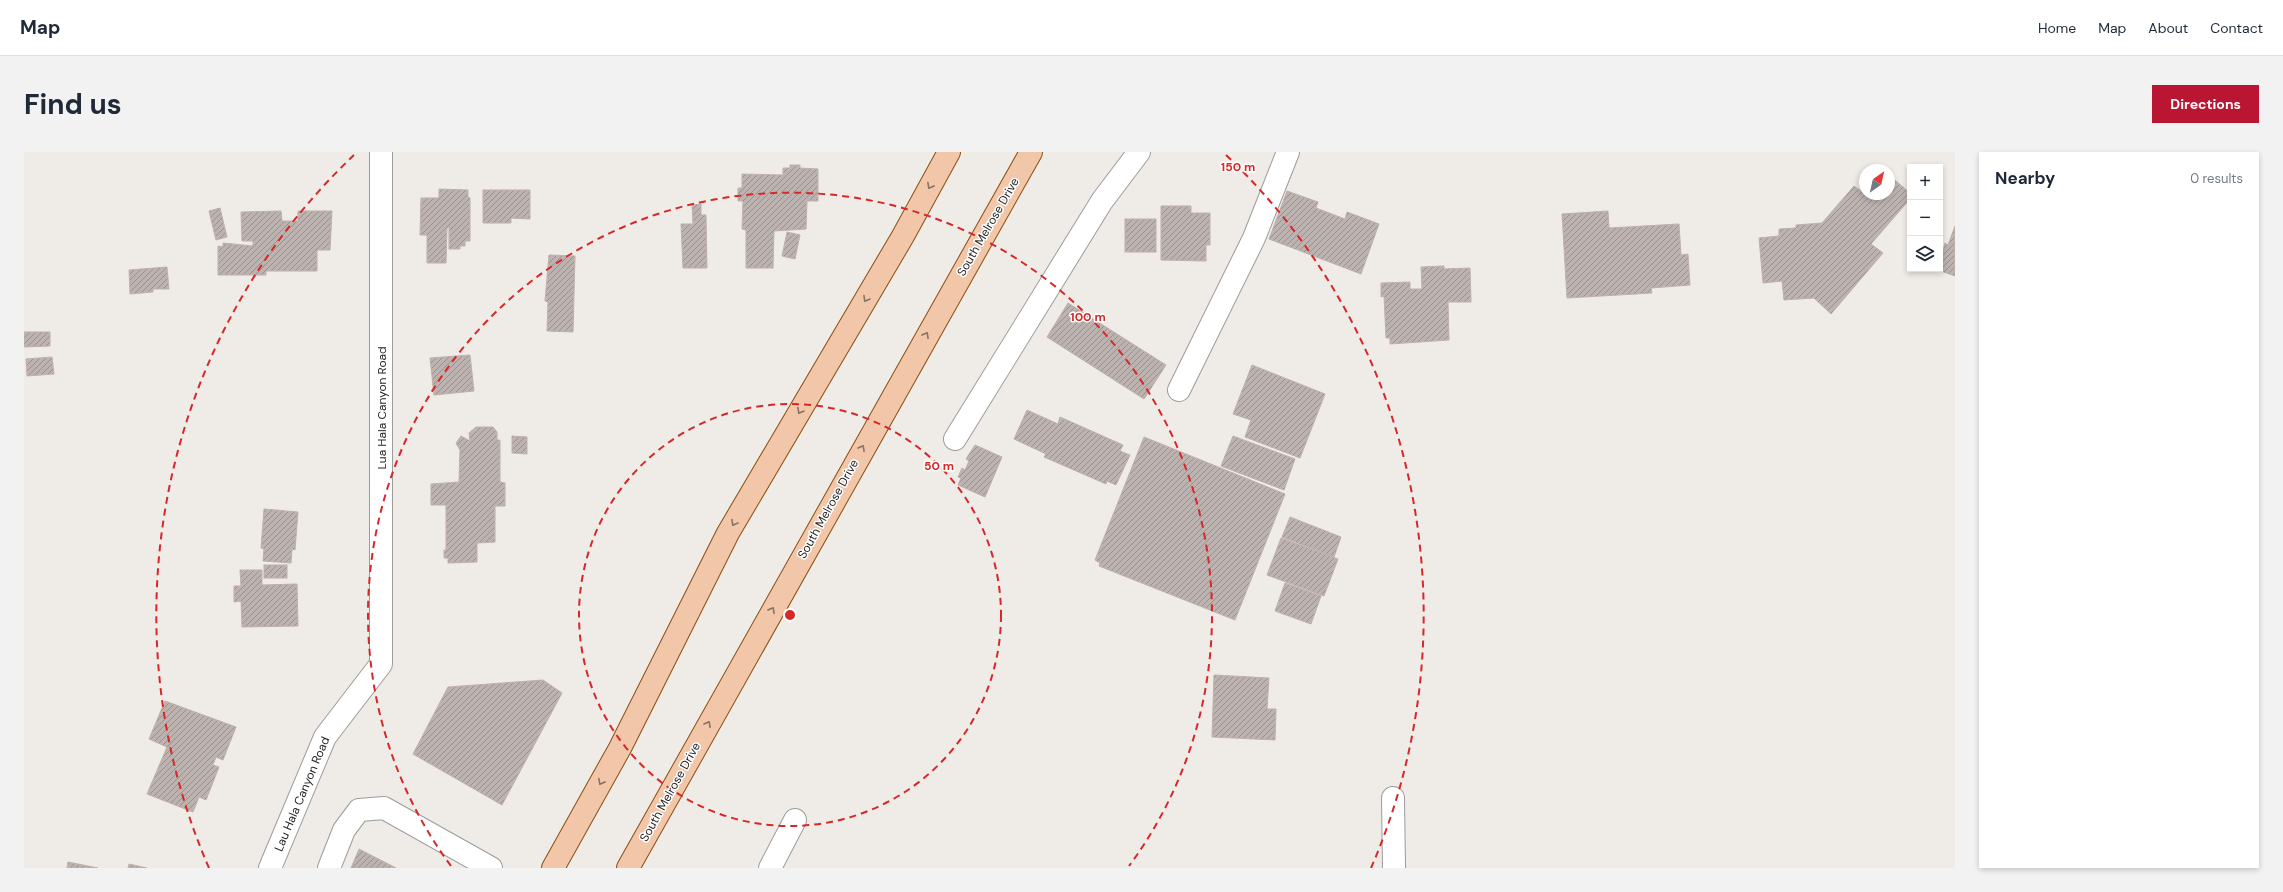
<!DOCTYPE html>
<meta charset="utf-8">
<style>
body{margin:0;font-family:"DM Sans",sans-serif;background:#f2f2f3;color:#1f2937}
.controls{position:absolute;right:12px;top:12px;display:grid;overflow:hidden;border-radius:0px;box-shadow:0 2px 6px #0003}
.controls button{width:36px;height:36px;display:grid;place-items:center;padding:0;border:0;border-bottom:1px solid #e0e1e3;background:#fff;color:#1f2937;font:20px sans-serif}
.compass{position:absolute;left:1835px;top:12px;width:36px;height:36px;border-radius:50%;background:#fff;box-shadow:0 2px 6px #0003;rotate:34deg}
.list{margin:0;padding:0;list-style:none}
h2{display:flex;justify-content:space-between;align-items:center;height:52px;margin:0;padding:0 16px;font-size:17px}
h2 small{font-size:13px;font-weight:400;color:#747a83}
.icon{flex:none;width:22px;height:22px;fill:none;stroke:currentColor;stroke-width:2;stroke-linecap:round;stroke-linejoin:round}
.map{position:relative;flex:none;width:1931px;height:716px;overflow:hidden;border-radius:0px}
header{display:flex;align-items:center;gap:24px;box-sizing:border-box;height:56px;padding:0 20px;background:#fff;border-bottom:1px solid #e0e1e3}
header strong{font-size:19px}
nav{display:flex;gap:22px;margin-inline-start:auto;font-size:14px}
.intro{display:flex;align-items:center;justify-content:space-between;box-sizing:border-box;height:96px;padding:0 24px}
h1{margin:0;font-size:28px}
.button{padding:10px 18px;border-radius:0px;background:#ba1532;color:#fff;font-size:14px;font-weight:700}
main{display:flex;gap:24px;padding:0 24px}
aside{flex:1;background:#fff;border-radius:0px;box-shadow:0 2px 6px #0003}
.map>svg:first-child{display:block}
.building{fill:url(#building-hatch);stroke:#bfb0ab}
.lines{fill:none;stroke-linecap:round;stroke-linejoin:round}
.minor-casing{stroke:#9c9c9c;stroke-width:24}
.major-casing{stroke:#8b4d10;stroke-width:24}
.minor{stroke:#fff;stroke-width:22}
.major{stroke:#f2c6a9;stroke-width:22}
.oneway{stroke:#887264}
.ring{fill:none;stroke:#d62828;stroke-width:2;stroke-dasharray:7 5}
.labels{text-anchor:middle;stroke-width:3;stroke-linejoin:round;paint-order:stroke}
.street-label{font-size:12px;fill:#1f1f1f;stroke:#fff}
.centre{fill:#d62828;stroke:#fff;stroke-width:2}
.ring-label{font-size:12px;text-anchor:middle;font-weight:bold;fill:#d62828;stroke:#fff;stroke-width:3;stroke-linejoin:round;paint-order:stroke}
</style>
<header>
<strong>Map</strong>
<nav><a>Home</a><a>Map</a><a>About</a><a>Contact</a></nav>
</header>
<div class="intro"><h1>Find us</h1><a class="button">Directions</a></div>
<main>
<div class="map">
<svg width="1931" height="716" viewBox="0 0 1931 716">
<defs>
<pattern id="building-hatch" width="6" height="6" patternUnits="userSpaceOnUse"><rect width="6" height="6" fill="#bcb3b0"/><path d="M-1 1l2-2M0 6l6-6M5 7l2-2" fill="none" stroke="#98918f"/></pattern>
</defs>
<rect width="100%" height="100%" fill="#efebe7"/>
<g class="building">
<path d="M766,13H776V16L794,17V49H783L782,77L750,79L749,116H722V78L718,77L719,49H714V36H718V22L759,23V16H766Z"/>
<path d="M1865,23L1886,41V47L1847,92L1859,101L1807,162L1790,146L1760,148L1758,129L1739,131L1735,86L1755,84V77L1772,76V73L1798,71L1830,34L1841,42H1865Z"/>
<path d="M415,37L444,38V45L446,46V89H441V94H436V97H425V75L423,76L422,111H403V83H396L397,46H415Z"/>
<path d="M459,38H506V67L487,66V71H459Z"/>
<path d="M1263,39L1294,50L1292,56L1321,67L1323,60L1355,72L1337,122L1245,87Z"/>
<path d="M677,52V63H682L683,116H659L657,72H669L668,53Z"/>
<path d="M1137,54H1167V61H1186V93H1182V109L1137,108Z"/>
<path d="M196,56L203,85L192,88L185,59Z"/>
<path d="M257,59L258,69H274V59H308L306,98H293V119H242V123H194V94L199,95V91L229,94V89H218L217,60Z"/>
<path d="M1584,59L1585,76L1655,72L1657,103L1664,102L1666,133L1627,136L1628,141L1543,146L1538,62Z"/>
<rect x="1101" y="67" width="31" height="33"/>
<path d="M1931,74V124L1914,118L1921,91L1924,93Z"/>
<path d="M763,80L776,83L771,107L758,104Z"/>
<path d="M525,103L551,104L549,180L523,179L524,150L521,149Z"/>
<path d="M1420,114V117L1446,116L1447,150H1424L1425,188L1366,192V186H1362L1360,144L1357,145V131L1386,130V137H1398L1397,115Z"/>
<path d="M143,115L145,137H129V140L106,142L105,118Z"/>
<path d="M1044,151L1142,213L1120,247L1023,185Z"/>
<path d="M0,180H26V194L0,195Z"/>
<path d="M446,203L450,239L410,243L406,206Z"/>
<path d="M28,205L30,222L3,224L2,207Z"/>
<path d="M1228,213L1301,242L1276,306L1221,285L1227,268L1209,262Z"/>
<path d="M1003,258L1034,272L1036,265L1099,293L1096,299L1106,303L1092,333L1083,329L1082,332L1020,305L1022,302L990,287Z"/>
<path d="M452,275H469L473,280V288H476V330L481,331V354H471V390L453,391V410L424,411V406H420V398H422V353H407V332L435,330L436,298L432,291L437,284L446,289L445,281Z"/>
<path d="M488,284L503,285V302L488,301Z"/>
<path d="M1209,284L1271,307L1260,338L1197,314Z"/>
<path d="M1120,285L1261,342L1211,468L1075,414L1076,411L1071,408Z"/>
<path d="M951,293L978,305L961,345L934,333L937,326L934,325L938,316L941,318L945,309L942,307Z"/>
<path d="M240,357L274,360L271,398L268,397L267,411L239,409L240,397L237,396Z"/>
<path d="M1266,365L1317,385L1310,405L1258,385Z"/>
<path d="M1257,386L1314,407L1300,444L1243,423Z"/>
<rect x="240" y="413" width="23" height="13"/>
<path d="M216,418H238V433L273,432L274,474L218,475L217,449L210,450V434H217Z"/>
<path d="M1261,431L1297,444L1287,472L1251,459Z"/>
<path d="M1190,523L1245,526L1243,557H1252L1251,588L1188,585Z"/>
<path d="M519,528L538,541L478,653L389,602L424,535Z"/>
<path d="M141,549L212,575L199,608L192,605L189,613L195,615L182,648L175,645L169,660L123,642L143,595L125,587Z"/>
<path d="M335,697L372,716H327Z"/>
<path d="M44,710L74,716H43Z"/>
<path d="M105,712L123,716H104Z"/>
</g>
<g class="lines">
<g class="minor-casing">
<g id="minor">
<path d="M1155,238L1230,86L1264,0"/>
<path d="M931,287L1078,49L1115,0"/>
<path d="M1369,646L1370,716"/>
<path d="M246,716L301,585L357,512V0"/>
<path d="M305,716L320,678L335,658L360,656L467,716"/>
<path d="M746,716L771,668"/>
</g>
</g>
<g class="major-casing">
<g id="major">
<path d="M529,716L596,596L704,381L879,84L925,0"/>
<path d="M604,716L1007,0"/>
</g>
</g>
<use href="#minor" class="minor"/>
<use href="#major" class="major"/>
</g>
<defs><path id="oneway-chevron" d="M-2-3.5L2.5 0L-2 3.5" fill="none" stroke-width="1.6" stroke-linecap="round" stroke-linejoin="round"/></defs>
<g class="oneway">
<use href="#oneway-chevron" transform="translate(906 34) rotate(119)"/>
<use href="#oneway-chevron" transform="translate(842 147) rotate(120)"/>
<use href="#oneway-chevron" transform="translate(902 183) rotate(-61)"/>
<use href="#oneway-chevron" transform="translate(776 259) rotate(120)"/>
<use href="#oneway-chevron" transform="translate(838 296) rotate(-61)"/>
<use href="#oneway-chevron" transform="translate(710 371) rotate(120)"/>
<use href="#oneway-chevron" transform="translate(748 458) rotate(-61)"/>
<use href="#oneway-chevron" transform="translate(684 572) rotate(-61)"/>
<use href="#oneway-chevron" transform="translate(577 630) rotate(119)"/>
</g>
<g class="ring">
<circle cx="766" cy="463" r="211"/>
<path d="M427 714A422 422 0 1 1 1105 714"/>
<path d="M185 716A634 634 0 0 1 330 3M1202 3A634 634 0 0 1 1347 716"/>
</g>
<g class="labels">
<g class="street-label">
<text transform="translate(964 75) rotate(-60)" y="4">South Melrose Drive</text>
<text transform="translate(358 256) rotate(-90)" y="4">Lua Hala Canyon Road</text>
<text transform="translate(804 357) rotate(-61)" y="4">South Melrose Drive</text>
<text transform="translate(646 640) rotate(-61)" y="4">South Melrose Drive</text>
<text transform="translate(278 642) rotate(-67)" y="4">Lau Hala Canyon Road</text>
</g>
</g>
<circle cx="766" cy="463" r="6" class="centre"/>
<g class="ring-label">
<text x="1214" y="19">150 m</text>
<text x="1064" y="169">100 m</text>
<text x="915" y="318">50 m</text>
</g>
</svg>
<div class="controls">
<button>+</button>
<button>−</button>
<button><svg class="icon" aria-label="layers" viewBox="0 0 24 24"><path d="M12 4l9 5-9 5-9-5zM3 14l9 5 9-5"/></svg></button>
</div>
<svg class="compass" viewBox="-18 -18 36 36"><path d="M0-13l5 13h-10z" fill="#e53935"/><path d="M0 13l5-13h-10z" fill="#747a83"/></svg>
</div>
<aside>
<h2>Nearby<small>0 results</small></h2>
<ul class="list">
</ul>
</aside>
</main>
